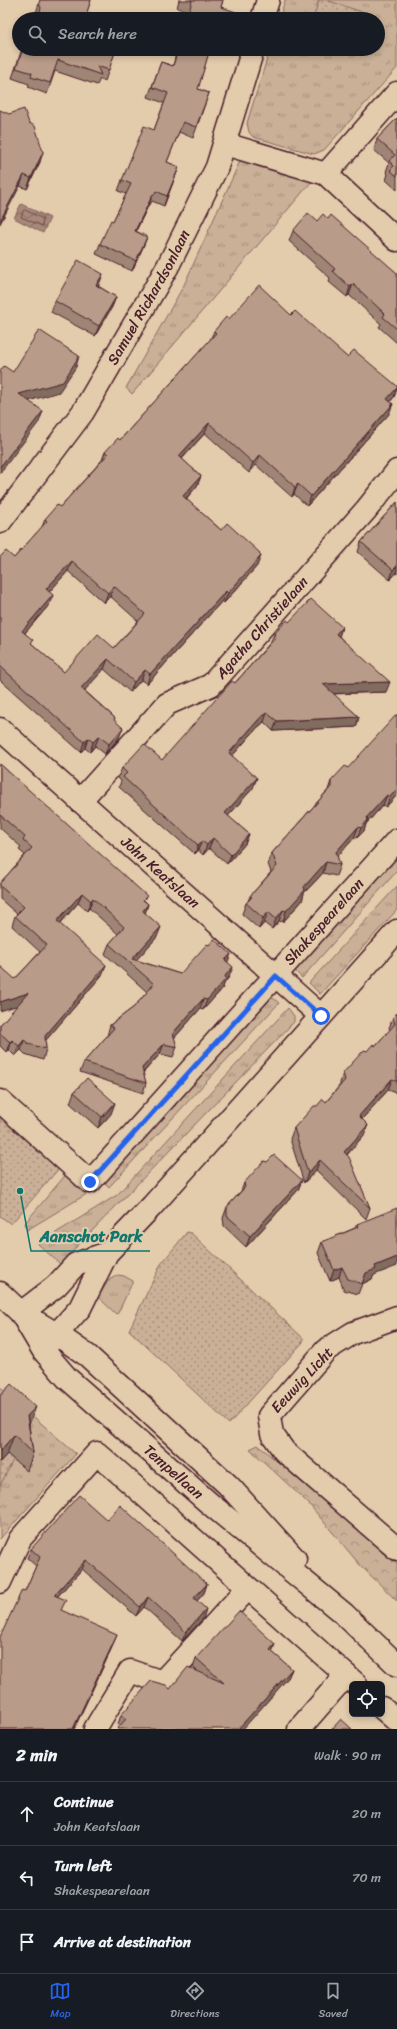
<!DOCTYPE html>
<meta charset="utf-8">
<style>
body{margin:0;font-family:Sriracha,sans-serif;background:#242831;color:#f1f3f6}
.controls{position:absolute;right:12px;bottom:12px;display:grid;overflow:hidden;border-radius:6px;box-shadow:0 2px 6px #0003}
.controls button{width:36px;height:36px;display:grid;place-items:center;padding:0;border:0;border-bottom:1px solid #363941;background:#171b24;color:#f1f3f6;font:20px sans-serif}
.stop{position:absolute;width:12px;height:12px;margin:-9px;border:3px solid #2563eb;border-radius:50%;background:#fff}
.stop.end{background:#2563eb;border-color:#fff;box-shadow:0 1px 4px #0008}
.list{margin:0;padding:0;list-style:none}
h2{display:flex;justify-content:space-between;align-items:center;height:52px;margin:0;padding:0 16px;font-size:17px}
h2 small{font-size:13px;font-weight:400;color:#9ea1a6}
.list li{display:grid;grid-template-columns:26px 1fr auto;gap:12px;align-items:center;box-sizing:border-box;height:64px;padding:0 16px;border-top:1px solid #363941}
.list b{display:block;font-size:15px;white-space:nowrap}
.list p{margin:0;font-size:13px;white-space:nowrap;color:#9ea1a6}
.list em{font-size:13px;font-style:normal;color:#9ea1a6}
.icon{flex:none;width:22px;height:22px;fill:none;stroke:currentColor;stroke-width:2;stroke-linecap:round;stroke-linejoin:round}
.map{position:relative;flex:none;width:397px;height:1729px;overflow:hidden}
.search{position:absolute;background:#171b24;box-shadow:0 2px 6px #0003;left:12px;right:12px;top:12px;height:44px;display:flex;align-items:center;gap:10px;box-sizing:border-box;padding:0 14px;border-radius:22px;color:#9ea1a6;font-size:15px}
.sheet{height:244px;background:#171b24}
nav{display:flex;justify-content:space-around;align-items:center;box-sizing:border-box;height:56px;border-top:1px solid #363941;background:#171b24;font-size:11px;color:#9ea1a6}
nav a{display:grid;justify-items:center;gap:2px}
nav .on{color:#2563eb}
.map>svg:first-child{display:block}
.grass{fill:url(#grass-tufts);stroke:#8a6861}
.forest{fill:url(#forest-crowns);stroke:#8a6861}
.park{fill:url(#park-dots);stroke:#8a6861}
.water{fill:url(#water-waves);stroke:#825e5a}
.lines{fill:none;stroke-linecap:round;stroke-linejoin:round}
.shore{stroke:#6f494a;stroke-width:1}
.minor-casing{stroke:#4a1f2b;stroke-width:25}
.major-casing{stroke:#4a1f2b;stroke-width:25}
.minor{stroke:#e3ccac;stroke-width:22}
.major{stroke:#e3ccac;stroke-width:22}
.wall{fill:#9e8575;stroke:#4a1f2b;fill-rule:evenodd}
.shaded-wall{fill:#816c5f;stroke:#4a1f2b}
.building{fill:#b89b88;stroke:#4a1f2b;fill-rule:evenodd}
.route{stroke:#2563eb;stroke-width:5}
.labels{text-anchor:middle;stroke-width:4;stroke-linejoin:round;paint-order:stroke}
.street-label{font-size:15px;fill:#4a1f2b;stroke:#e3ccac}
.leader{fill:none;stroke:#0f766e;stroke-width:1.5}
.callout-dot{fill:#0f766e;stroke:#e3ccac;stroke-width:1.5}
.callout-label{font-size:16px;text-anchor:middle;font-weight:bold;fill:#0f766e;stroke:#e3ccac;stroke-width:4;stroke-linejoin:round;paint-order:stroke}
</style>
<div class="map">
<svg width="397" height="1729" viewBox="0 0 397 1729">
<defs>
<pattern id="grass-tufts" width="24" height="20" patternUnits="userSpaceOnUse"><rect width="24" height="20" fill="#cab097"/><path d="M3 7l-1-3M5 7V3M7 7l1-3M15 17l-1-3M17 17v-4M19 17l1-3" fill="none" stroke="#a68f7b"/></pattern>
<pattern id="forest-crowns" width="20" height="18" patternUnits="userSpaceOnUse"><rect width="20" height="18" fill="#cab097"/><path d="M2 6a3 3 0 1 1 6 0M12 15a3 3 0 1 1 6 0" fill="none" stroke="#a68f7b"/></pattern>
<pattern id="park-dots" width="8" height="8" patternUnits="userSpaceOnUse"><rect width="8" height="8" fill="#cab097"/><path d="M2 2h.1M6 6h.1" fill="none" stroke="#a68f7b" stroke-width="1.8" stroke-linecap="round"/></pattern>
<pattern id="water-waves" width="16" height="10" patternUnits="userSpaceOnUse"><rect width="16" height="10" fill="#a78879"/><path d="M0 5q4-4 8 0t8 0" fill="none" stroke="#8a6f63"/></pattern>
</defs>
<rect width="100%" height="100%" fill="#e3ccac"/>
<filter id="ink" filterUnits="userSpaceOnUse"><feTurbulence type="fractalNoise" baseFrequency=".025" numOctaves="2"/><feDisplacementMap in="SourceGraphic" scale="8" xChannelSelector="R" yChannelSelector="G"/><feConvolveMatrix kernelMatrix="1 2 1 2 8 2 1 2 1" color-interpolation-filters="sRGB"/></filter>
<g filter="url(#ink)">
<g class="grass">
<path d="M285,0H397V68L324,150L314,154L253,137L249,132L247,123L270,49H378V19H279Z"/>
<path d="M240,161L312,181L132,394L126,388L184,285Z"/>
<path d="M397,854V871L302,978L295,971L298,962Z"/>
<path d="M397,886V910L320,994L309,983Z"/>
<path d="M273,998L279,1003L109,1187L102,1180L264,1000Z"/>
<path d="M288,1008L294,1016V1022L60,1264L38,1244L117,1195Z"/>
<path d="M68,1172L90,1192L27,1230L25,1223Z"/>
<path d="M118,1275L124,1276L133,1281L118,1313L116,1314L98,1297L109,1280Z"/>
<path d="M0,1387L76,1454L0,1539Z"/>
</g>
<path class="forest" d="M258,1445L397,1563V1601L360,1565L308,1503L250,1449Z"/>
<g class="park">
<path d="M319,0H326L371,15L370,19H313Z"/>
<path d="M0,1112L61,1166L11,1224L0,1216Z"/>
<path d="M187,1232L191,1233L303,1338V1342L229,1424L129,1330L161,1264Z"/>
<path d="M0,1399L30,1426L0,1486Z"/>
</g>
<path class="water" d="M21,204L50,218L43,233L14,218Z"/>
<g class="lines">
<path class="shore" d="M25,210L43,219L42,226L21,217L23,211Z"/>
<g class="minor-casing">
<g id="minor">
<path d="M262,19L268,0"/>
<path d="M225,144L326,174L397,240"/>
<path d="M326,174L397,93"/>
<path id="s1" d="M0,522L83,412L168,266L217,167L253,49"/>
<path id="s2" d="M0,729L321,1016"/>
<path id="s3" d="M80,801L167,704L211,685L366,510L397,471"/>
<path id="s4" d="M0,1101L90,1182L397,840"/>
<path d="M21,1313L56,1286L76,1264L107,1253"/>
<path d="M397,1317L353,1333L326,1350L269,1416L272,1434L284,1451L397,1549"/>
<path d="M45,1347L80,1308L107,1253L152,1206L397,931"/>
<path d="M0,1582L20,1539L97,1453L356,1684"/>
<path d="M382,1708L397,1721"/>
<path d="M95,1729L130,1671L162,1682L248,1588"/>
<path d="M299,1729L346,1675"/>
</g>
</g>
<g class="major-casing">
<g id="major">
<path d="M0,1293L21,1313L58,1335L88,1356L228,1485L295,1559"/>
<path id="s5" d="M21,1313L43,1350L67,1378L209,1503L344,1614L397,1665"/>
</g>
</g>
<use href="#minor" class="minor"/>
<use href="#major" class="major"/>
</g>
<g class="wall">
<path d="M40,0H91L87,12L103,19H37V18L36,13Z"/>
<path d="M179,0H223L221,7L234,19H186L188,11L177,8Z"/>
<path d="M22,49H116L105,81L100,79L97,85L55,71L47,94L28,87L29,84L12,78Z"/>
<path d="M177,49H225L223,55L209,51L198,89L209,93L193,138L179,132L167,162L179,167L164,206L152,201L150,205L149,204L136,231L147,237L143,247L132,271L96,254L100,244L113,221L126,194L118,191L122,180L154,130L164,103L148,97L161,62L173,66Z"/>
<path d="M0,110L40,162L27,189L20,186Z"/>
<path d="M397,118V190L386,180L388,174L386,172L389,163L374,150L377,139Z"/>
<path d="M328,219L397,273V343L379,327L381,324L349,295L347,297L329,282L330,278L289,241L293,231L317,221Z"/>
<path d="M99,285L98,286L116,297L112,307L95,336L51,312L55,301Z"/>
<path d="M291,315L347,357L397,386V389L394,397L390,402L389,414L307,506L294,494L292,497L256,465L249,473L205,433L182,459L201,476L197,486L186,499L221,530L259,554L257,566L224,603L222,601L147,684L141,680L130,692L104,669L84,690L115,718L114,720L119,738L105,754L95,746L90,752L85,748L81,752L0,680V557L14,558L42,527L45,519L60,507L102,460L105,452L120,440L210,340L214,331L229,319ZM68,571L104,603L110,596L138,621L114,648L64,672L32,644L25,633L49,605V592Z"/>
<path d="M397,502V574L396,573L390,580L358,552L361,542Z"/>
<path d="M289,622L342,627L339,636L386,692L333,694L359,717L356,727L273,731L264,722L257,728L232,756L253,788L228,816L249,834L245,844L227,864L209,848L203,855L198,850L195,854L119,787L121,781L118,778L122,768L162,760L235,683L270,643L274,634Z"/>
<path d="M0,764L148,904L145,913L157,937L136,960L180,974L227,963L229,977L225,982L222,989L203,1010L200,1009L174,1038L177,1047L173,1057L160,1054L143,1073L146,1083L143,1093L80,1072L84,1062L107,1036L110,1025L134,1007L147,992L105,954L109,944L118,934L89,908L87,911L78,903L60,924L102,975L45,1041L46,1049L43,1060L25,1054L21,1050L15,1056L9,1050L6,1052L0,1046V1025L17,1006L15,979L40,952L12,926L15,916L17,914L0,899V883L25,855L19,850L21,847L0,828Z"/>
<path d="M348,768L397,795L386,807L383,805L366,824L364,831L357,838H354L337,857L340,865L336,876L323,873L304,893L302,901L283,922L279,921L272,929L264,923L259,929L242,914L246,903L248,901L250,896L271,872L268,864L272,853L328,790L331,781Z"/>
<path d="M397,1013V1093L388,1090L362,1119L364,1135L347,1155L370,1208L366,1219L316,1170L304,1183L290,1139L294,1128L317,1106L326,1102L340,1085V1083L343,1073L367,1051L375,1046L390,1030L389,1028L393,1017Z"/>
<path d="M74,1092L111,1114L98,1128L70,1103Z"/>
<path d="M302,1180L298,1190L246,1247L224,1226L223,1218L227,1207L241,1191L244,1183Z"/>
<path d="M357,1224L374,1275L372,1279L362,1284L358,1294L344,1290L339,1277L330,1281L318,1253L322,1242L355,1228Z"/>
<path d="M0,1396L29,1425L33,1453L27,1471L7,1454L0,1462Z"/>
<path d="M107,1520L207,1584L204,1593L197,1601L203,1619L182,1641L144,1607L136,1616L82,1569L58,1596L61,1611L113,1645L74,1729H0L25,1591L36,1566L27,1558L31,1549Z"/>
<path d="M272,1652L292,1669L288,1678L120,1726L118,1724L121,1715L170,1689L197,1671L193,1667L196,1658Z"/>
</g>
<g class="shaded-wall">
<path d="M43,152L40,162L27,189L31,178Z"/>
<path d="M179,167L165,203L164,206L167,196Z"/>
<path d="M24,175L20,186L0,224V221Z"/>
<path d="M153,194L149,204L131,241L135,231Z"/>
<path d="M147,237L143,247L132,271L136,261Z"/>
<path d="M103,274L99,285L93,296L96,285Z"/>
<path d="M353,284L349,295L347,297L350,287Z"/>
<path d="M116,297L112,307L95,336L99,326Z"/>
<path d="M79,356L76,367L59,392L15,405L19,394Z"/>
<path d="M397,388L394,397L383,409L387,399Z"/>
<path d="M393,404L389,414L307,506L311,496Z"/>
<path d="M43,411L39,422L0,473V467Z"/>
<path d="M209,423L205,433L175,466L179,456Z"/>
<path d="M260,455L256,465L249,473L253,463Z"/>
<path d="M201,476L197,486L179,506L183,496Z"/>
<path d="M298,484L294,494L292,497L295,487Z"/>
<path d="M260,553L257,561L261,556L257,566L224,603L228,593Z"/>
<path d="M72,561L68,571L43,599L46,589Z"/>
<path d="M397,566V570L396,573L390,580L393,570Z"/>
<path d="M114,586L110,596L104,603L108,593Z"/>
<path d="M226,591L222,601L147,684L150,674Z"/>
<path d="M53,595L49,605L18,641L22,631Z"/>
<path d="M342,627L339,637L336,634Z"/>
<path d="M108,659L104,669L78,698L81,688Z"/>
<path d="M145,670L141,680L130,692L134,682Z"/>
<path d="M390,682L386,692L319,694L323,684Z"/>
<path d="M267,713L264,722L257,728L226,763L229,753L260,718Z"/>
<path d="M359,717L356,727L273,731L277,721Z"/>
<path d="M123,728L119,738L105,754L109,744Z"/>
<path d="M99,736L95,746L90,752L93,742Z"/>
<path d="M88,738L85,748L81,752L84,742Z"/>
<path d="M257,778L253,788L222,823L225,813Z"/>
<path d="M397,789V795L386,807L390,797Z"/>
<path d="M387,795L383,805L366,824L364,831L357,838L361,828L367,817Z"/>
<path d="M358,827L354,838L332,863L336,852Z"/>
<path d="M249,834L245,844L227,864L231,855Z"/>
<path d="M213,838L209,848L203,855L207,845Z"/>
<path d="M202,841L198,850L195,854L198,845Z"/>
<path d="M326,862L323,873L304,893L302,901L283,922L286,911L304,887Z"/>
<path d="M82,893L78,903L53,931L57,921Z"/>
<path d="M93,898L89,908L87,911L91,901Z"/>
<path d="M148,904L145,914L143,911Z"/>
<path d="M283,910L279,921L272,929L276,919Z"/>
<path d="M268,912L264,923L259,929L263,918Z"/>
<path d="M161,927L157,937L132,965V959Z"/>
<path d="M231,954L227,964L225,960Z"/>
<path d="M106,965L102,975L41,1046L45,1036Z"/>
<path d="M233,967L229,977L225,982L222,989L203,1010L207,1000L225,976Z"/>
<path d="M28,993L25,1003L0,1011V1002Z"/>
<path d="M203,999L200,1009L169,1044L173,1033Z"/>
<path d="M12,1040L9,1050L6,1052L10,1042Z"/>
<path d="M24,1040L21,1050L15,1056L19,1046Z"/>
<path d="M164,1044L160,1054L138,1078L142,1068Z"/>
<path d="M392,1079L388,1090L355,1127L359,1116Z"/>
<path d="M115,1103L111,1114L98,1128L102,1117Z"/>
<path d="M368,1125L364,1135L340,1162L344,1152Z"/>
<path d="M320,1160L316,1170L304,1183L308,1173Z"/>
<path d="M302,1180L298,1190L246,1247L250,1236Z"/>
<path d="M397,1257V1266L374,1275L372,1279L362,1284L366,1273L375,1266Z"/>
<path d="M342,1267L339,1277L330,1281L334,1270Z"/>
<path d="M36,1407L29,1425L27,1416Z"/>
<path d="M14,1435L7,1454L0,1462V1451Z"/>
<path d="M86,1560L82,1569L51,1604L54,1595Z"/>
<path d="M207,1584L204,1593L191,1608L194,1598Z"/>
<path d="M148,1597L144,1607L136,1616L140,1607Z"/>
<path d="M206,1609L203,1619L182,1641L186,1632Z"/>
<path d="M117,1635L106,1661L74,1729H73Z"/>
<path d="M275,1644L272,1653L270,1650Z"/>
<path d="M292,1669L288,1678L243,1729H238Z"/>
</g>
<g class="building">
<path d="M40,0H91L87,12L103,17V19H38L41,8L39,3Z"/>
<path d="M190,0H223L221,7L236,12L234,19H187L192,1Z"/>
<path d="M23,49H116L109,70L97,66L101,75L58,60L50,83L31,77L32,73L16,68Z"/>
<path d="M178,49H210L198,89L209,93L196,127L183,122L167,162L179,167L167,196L156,191L154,195L153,194L135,231L147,237L136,261L100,244L111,220L113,221L131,184L122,180L144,126L154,130L168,93L152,87L161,62L173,66Z"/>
<path d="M24,109L29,123L35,126L43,152L31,178L24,175L0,221V110L9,114Z"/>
<path d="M397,118V176L390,170L394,166L389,161L395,155L377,139Z"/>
<path d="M308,213L317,221L323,214L328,219L331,215L397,273V329L383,317L385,314L353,284L350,287L333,271L335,269L293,231Z"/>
<path d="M78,260L103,274L96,285L116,297L99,326L55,301Z"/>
<path d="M259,285L291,315L295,311L347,357L354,350L397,386V388L387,399L393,404L311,496L298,484L295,487L260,455L253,463L209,423L179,456L201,476L183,496L221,530L227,523L260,553L259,554L261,556L228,593L226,591L150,674L145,670L134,682L108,659L81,688L115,718L114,720L123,728L109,744L99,736L93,742L88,738L84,742L0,666V557L6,551L14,558L47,521L45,519L57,505L60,507L108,454L105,452L118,438L120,440L216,333L214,331L226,317L229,319ZM72,561L108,593L114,586L145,614L114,648L98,634L64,672L31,643L33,640L22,631L53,595L46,589Z"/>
<path d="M39,330L79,356L63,382L19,394L43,411L0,467V371L4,366L13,372Z"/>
<path d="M397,502V566L393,570L361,542Z"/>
<path d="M311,599L342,627L336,634L390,682L323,684L359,717L277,721L267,713L260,718L229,753L257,778L225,813L249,834L231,855L213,838L207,845L202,841L198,845L123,777L127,773L122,768L144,744L162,760L232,681L235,683L276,637L274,634L287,620L289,622Z"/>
<path d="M397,714V789L390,797L387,795L367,817L368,820L361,828L358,827L336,852L340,865L326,862L304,887L305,890L286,911L283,910L276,919L268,912L263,918L246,903L252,897L250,896L277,866L272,853L331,787V781L345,766L348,768Z"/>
<path d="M0,764L147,896L143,900L148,904L143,911L161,927L132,959L180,974L207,944L209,945L214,939L231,954L225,960L233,967L225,976L226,979L207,1000L203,999L173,1033L177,1047L164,1044L142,1068L146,1083L84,1062L114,1028L110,1025L134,1007L154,984L109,944L124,927L93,898L91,901L82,893L57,921L106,965L45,1036L46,1049L29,1044L24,1040L19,1046L12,1040L10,1042L0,1033V1025L28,993L0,1002V966L15,979L47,945L15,916L24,907L0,886V883L32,848L23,840L25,837L0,815Z"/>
<path d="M397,1013V1081L392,1079L359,1116L368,1125L344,1152L349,1157L370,1208L320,1160L308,1173L294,1128L314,1106H317L323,1099L326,1102L345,1080L343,1073L364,1050L367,1051L373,1044L375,1046L395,1024L393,1017Z"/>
<path d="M87,1078L115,1103L102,1117L74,1092Z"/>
<path d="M274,1155L302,1180L250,1236L227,1216V1207L245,1187L244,1183L264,1161L267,1162Z"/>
<path d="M397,1208V1257L375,1266L376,1269L366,1273L362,1284L348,1279L342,1267L334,1270L322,1242L358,1227L357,1224Z"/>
<path d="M11,1384L36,1407L27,1416L33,1453L14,1435L0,1451V1396Z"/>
<path d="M79,1495L107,1520L120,1505L207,1584L194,1598L206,1609L186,1632L148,1597L140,1607L86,1560L54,1595L66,1600L61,1610L117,1635L73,1729H0V1637L22,1590L25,1591L40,1557L31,1549Z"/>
<path d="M239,1611L275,1644L270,1650L292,1669L238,1729H117L126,1719L121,1715L151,1681L166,1685L170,1689L188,1667L224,1683L196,1658Z"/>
<path d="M341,1719L352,1729H332Z"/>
</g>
</g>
<g class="lines" filter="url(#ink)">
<path class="route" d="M90,1182L276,976L321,1016"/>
</g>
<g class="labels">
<g class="street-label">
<text dy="5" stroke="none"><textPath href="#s1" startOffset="270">Samuel Richardsonlaan</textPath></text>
<text dy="5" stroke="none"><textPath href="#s3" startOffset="255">Agatha Christielaan</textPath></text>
<text dy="5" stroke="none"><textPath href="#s2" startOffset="215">John Keatslaan</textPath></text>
<text dy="5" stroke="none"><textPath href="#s4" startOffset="471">Shakespearelaan</textPath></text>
<text transform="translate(302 1380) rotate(-47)" y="5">Eeuwig Licht</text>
<text dy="5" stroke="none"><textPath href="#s5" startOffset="222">Tempellaan</textPath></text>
</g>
</g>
<path class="leader" d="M20 1191L31 1251H150"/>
<circle class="callout-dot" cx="20" cy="1191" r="4"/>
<g class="callout-label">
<text x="91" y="1242">Aanschot Park</text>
</g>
</svg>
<div class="controls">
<button><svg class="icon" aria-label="locate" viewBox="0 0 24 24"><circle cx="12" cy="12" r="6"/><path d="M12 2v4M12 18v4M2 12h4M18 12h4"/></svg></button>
</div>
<div class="stop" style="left:321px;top:1016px"></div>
<div class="stop end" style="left:90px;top:1182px"></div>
<div class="search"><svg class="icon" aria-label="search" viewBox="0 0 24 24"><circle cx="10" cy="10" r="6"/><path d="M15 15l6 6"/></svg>Search here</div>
</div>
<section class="sheet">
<h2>2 min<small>Walk · 90 m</small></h2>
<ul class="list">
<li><svg class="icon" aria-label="ahead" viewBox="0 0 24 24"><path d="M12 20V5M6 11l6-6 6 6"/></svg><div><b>Continue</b><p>John Keatslaan</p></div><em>20 m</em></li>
<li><svg class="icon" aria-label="left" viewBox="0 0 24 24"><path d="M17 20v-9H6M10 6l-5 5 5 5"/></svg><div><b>Turn left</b><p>Shakespearelaan</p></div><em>70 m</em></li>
<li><svg class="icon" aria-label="arrive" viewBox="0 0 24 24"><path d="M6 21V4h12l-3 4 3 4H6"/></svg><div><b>Arrive at destination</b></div></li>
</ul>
</section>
<nav>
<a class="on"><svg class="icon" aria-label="map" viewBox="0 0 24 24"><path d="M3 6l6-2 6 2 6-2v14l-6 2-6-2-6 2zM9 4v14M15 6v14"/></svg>Map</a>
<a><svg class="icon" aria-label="directions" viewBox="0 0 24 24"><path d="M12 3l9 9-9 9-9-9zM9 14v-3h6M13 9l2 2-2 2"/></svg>Directions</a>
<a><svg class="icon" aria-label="saved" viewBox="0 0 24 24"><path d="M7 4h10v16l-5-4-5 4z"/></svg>Saved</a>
</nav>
